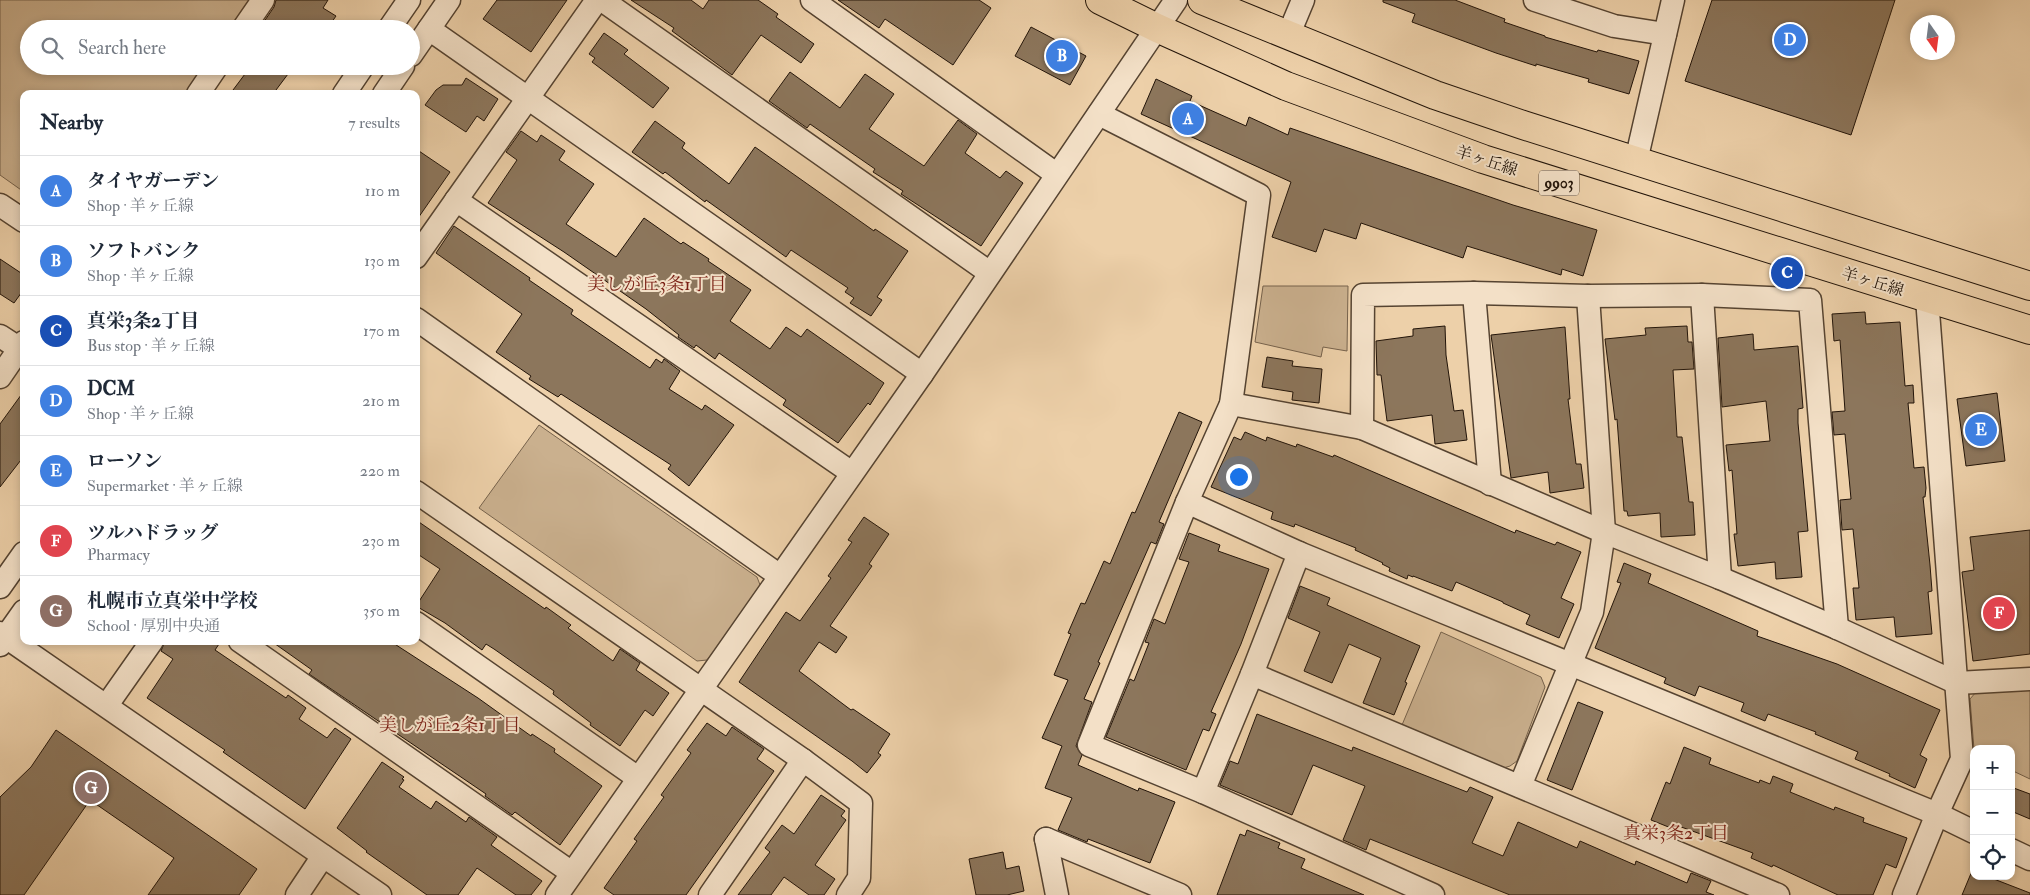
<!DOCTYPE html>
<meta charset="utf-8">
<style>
body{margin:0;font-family:"IM FELL Double Pica","Noto Serif JP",serif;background:#f6f6f7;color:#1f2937}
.controls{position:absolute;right:15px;bottom:15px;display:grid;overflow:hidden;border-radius:10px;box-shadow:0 2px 8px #0003}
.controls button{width:45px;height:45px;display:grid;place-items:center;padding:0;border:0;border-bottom:1px solid #e0e1e3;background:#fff;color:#1f2937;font:25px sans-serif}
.compass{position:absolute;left:1910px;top:15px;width:45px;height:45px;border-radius:50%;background:#fff;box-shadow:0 2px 8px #0003;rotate:166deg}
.you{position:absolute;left:1238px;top:476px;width:18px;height:18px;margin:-12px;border:4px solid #fff;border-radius:50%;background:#1a73e8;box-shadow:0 0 0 8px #1a73e833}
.badge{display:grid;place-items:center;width:32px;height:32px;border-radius:50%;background:#b45309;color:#fff;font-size:16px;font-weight:700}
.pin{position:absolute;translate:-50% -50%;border:2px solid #fff;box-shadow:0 1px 5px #0006}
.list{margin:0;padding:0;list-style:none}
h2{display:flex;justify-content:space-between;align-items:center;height:65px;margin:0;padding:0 20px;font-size:21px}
h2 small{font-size:16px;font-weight:400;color:#747a83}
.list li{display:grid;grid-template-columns:32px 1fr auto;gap:15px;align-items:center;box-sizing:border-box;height:70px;padding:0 20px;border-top:1px solid #e0e1e3}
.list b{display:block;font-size:19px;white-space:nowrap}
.list p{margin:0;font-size:16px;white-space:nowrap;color:#747a83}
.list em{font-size:16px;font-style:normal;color:#747a83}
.icon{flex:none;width:28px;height:28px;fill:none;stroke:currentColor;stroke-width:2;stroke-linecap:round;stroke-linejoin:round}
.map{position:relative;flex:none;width:2030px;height:895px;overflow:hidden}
.search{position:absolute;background:#fff;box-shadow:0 2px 8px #0003;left:20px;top:20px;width:400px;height:55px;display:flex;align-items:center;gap:12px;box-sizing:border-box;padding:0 18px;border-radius:28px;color:#747a83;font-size:19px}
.panel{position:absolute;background:#fff;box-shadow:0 2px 8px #0003;left:20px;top:90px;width:400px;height:555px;border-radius:10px}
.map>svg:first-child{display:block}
.green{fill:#cab08e;stroke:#76624c}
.building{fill:#8c765c;stroke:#221409}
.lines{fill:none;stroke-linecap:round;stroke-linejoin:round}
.minor-casing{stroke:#554331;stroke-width:25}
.major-casing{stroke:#221409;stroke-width:30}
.minor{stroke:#f3e0c7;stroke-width:22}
.major{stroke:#edd0a9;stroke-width:28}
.labels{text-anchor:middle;stroke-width:4;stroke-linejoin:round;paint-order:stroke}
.shield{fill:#f3e0c7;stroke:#615142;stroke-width:1}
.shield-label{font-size:15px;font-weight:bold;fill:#221409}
.street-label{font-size:16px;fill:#221409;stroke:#f3e0c7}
.neighbourhood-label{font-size:18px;fill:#7a1f14;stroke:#f3e0c7}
</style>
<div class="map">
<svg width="2030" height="895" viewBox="0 0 2030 895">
<rect width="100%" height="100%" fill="#edd0a9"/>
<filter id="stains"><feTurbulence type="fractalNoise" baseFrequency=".004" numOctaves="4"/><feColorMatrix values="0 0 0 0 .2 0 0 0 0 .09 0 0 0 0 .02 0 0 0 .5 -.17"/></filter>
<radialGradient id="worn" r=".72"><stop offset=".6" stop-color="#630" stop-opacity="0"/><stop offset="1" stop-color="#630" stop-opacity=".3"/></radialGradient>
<g class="green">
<path d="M0,0H251L231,29H29V66H205L186,94H24V192L0,175Z"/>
<path d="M1263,286H1348L1347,351L1323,347L1321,357L1255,342Z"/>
<path d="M539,425L757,577L762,590L707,660L697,661L479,508Z"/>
<path d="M1441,632L1541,677L1545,687L1517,761L1510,766L1500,769L1402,725Z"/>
<path d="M2030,689V779L2011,770V749H1974L1970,699L1976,692Z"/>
</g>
<g class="building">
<path d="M276,0H328L323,8L336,16L327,29H259L274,7Z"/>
<path d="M497,0H567L531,52L483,19Z"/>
<path d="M631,0H691L703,9L709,0H758L778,14L776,17L814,44L801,63L761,35L732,75L672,31L674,28Z"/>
<path d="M838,0H979L991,8L953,65L885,19L879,28Z"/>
<path d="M1383,0H1455L1505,19L1504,22L1545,36V37L1597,52L1598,50L1639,61L1629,94L1588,82L1589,79L1536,64V66L1496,53L1412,22L1415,14L1383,2Z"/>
<path d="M1712,0H1895L1851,135L1685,81Z"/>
<path d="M1031,27L1086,56L1070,85L1015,56Z"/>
<path d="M604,33L628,50L624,54L669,88L653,108L592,62L595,58L589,54Z"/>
<path d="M251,66H294L273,94H230Z"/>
<path d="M790,72L840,108L865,74L894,94L869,129L924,166L958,120L977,134L965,153L1000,178L1006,171L1023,183L981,246L901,194L903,191L873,172L875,169L810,124L807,128L769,101Z"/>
<path d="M466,78L498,99L484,121L477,116L466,132L425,105L436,90L443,85H462Z"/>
<path d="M1156,79L1192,96L1190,101L1246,126L1249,117L1288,135L1290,128L1513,205L1597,230L1583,276L1562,269L1561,275L1467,246L1463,258L1361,223L1356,239L1324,229L1316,252L1272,237L1291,182L1141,114Z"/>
<path d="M655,121L685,143L682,148L729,184L755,147L874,231L875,229L908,251L877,297L882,300L871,316L850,303L854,298L845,292L848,288L791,250L786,257L706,200L705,202L665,172L663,174L632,152Z"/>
<path d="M521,131L537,142L541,135L565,151L559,160L594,184L566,224L616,257L644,218L681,244L683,242L709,259L708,261L751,290L730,321L770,349L786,327L801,337L807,329L884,383L870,405L868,403L838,443L783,405L786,400L719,353L715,359L696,345L694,348L678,337L679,335L646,309L564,252L488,203L517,160L506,152Z"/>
<path d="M416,149L450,172L416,221Z"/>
<path d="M454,226L530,278L529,280L573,310L571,314L650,368L656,359L662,363L664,359L680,371L669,389L702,410L705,405L734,425L689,486L668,469L671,465L561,394L558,397L529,379L531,376L496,352L522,314L436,253Z"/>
<path d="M0,259L24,275V289L14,303L0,294Z"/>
<path d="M1865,312L1866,324L1900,322L1905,386L1913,385L1914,403H1908L1914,468L1924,467L1926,488L1925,497H1923L1930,565L1932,591L1928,592L1932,634L1896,637L1894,617L1856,620L1853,588H1859L1853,529L1842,530L1840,500L1851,499L1845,434L1834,435L1832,412L1845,411L1840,340L1834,341L1832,314Z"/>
<path d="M1445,326L1446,355L1454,411L1463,410L1467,440L1435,444L1432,415L1387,421L1381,375H1377L1376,341L1413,336V329Z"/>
<path d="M1687,326L1688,342H1692L1694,369L1673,370L1677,437H1682L1689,502H1693L1695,535L1661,537L1660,513L1628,516L1627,511H1624L1617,419L1615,420L1605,339L1646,335L1645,328Z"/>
<path d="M1565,327L1570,399H1568L1576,464H1581L1584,488L1550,493L1548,472L1511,478L1491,335Z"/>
<path d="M1753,334L1754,350L1798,346L1803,408L1798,409V423L1808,531L1798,532L1802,577L1776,579L1775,562L1738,566L1734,534H1737L1732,470L1729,471L1726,445L1770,441L1766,401L1722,407L1718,338Z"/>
<path d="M1267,357L1293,361L1292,366L1322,369L1319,403L1292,400L1293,392L1262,387Z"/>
<path d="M24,391V456L0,487V424Z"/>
<path d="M1997,393L2005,461L1966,466L1957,399Z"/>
<path d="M1179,412L1202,422L1159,522L1164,524L1156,544L1151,542L1098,662L1100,663L1084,699L1092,702L1076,746L1082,755L1078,765L1138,791L1139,788L1175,802L1150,863L1088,839L1087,842L1058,830L1072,798L1045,788L1062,746L1042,738L1068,680L1054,675L1071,634L1068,633L1081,603L1085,604L1104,561L1110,564L1132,512L1135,513Z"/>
<path d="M1245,432L1266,441L1267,437L1296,447L1297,444L1333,457L1334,455L1515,533L1516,530L1555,545L1557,542L1581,552L1561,598L1574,604L1559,638L1526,624L1530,615L1503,603V602L1456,582L1452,591L1413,576V577L1408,575L1407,579L1389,571L1390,568L1382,564L1383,563L1355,550L1356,548L1295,524L1294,527L1271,519L1273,512L1211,487L1234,437L1241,440Z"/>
<path d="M864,517L889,534L869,564L872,566L830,626L847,637L836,653L819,642L799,671L851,710L853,709L890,734L878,753L881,755L867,773L852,761L739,682L786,612L800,621L831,578L828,576L852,542L848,540Z"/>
<path d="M416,520L545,609L546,607L571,625L568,628L613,661L620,649L640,663L636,670L669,693L653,716L645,710L620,746L590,725L591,723L553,694L554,691L494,649L486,644L482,650L445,623L416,606L440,569L416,553Z"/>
<path d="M2030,530V654L1973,661L1962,572L1974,570L1970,537Z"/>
<path d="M1189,533L1220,545L1218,551L1269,569L1241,644L1211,712L1216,714L1209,731L1203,729L1186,770L1106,737L1130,679L1134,681L1149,643L1145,642L1154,619L1165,624L1189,562L1179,559Z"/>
<path d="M1624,563L1651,574L1648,583L1758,631L1757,636L1837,664L1940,710L1920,755L1927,759L1915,788L1889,776L1890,774L1855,759L1858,752L1815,734L1816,732L1768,714L1765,721L1741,711L1744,703L1699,686L1695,696L1664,683L1666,678L1595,648L1621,583L1617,582Z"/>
<path d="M1300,586L1330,598L1327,605L1420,646L1405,682L1407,683L1394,715L1363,703L1381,658L1349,644L1332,683L1304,671L1320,632L1288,618Z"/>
<path d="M165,641H221L215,650L286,698L288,695L306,708L299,719L327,738L335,728L351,739L305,809L223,752L225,750L147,698L173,659L161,651Z"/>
<path d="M271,641H390L478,698L531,736L532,734L555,749L554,752L602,786L560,845L515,812L512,815L485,796L486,794L309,674L312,670Z"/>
<path d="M1578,702L1603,712L1572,790L1547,780Z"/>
<path d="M1257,714L1352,751L1353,747L1467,792L1470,787L1493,797L1472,843L1503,856L1518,822L1577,848L1580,841L1635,865L1636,861L1687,883L1691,873L1711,881L1706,892L1714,895H1510L1370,839L1366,850L1343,840L1365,786L1313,765L1292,815L1220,785L1230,761L1238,764Z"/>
<path d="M707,723L726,736L732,727L764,749L757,759L774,771L686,895H614L604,888L637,841L634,839L664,797L661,795L691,753L687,750Z"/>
<path d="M56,730L257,869L239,895H148L174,858L90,800L24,895H0V797L31,767Z"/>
<path d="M1684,747L1711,758L1709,764L1759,783L1760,780L1770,784L1773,776L1793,784L1790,792L1834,810L1835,807L1864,818L1863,822L1907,838L1896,868L1886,864L1873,895H1838L1773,865L1772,867L1751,858L1753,853L1673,824L1671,828L1651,820L1666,782L1670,784Z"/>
<path d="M382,762L404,777L402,779L404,780L399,787L431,809L436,801L466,822L469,817L497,837L491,845L542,881L531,895H516L477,868L458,895H427L366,852L367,851L337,828Z"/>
<path d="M2011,787L2030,794V819L2011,811Z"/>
<path d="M821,795L845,811L841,816L846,820L815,865L835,879L824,895H809L784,877L771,895H738L770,852L765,848L782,825L794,834Z"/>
<path d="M1247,830L1280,843L1278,848L1305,859L1301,868L1364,895H1217L1240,834L1245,836Z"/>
<path d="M1003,852L1006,869L1019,866L1024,891L1007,895H976L969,859Z"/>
<path d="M1972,871L1974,876H1986L2030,893V895H1962Z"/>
</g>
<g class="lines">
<g class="minor-casing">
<g id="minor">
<path d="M602,0L990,273"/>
<path d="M812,0L1056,174"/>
<path d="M1535,0L1614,26L1665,34"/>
<path d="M243,29L263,0"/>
<path d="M389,29L409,0"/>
<path d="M429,29L922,374"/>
<path d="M1288,36L1303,0"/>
<path d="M411,55L449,0"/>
<path d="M198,94L217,66"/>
<path d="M344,94L363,66"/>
<path d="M384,94L403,66"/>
<path d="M1099,114L1259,195L1231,404L1187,502L1299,553L1937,814L1974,832"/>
<path d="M1636,161L1673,0"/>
<path d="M456,200L852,473"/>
<path d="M0,205L24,221"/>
<path d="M416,257L597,0"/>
<path d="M1474,293L1490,484"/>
<path d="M1702,295L1720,578"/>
<path d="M416,319L780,576"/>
<path d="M0,336L20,349"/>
<path d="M0,377L24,342"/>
<path d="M1231,404L1362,428L1604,532L1720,578L1837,628L1957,683L2030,679"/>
<path d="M1362,428L1363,295L1474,293L1588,296L1702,295L1810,300L1837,628"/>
<path d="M416,492L803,760L861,803L859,878L848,895"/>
<path d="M1187,502L1089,745L1203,792L1433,895"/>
<path d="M0,587L24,553"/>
<path d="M416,623L638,778"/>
<path d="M0,633L380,895"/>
<path d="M240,641L572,873"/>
<path d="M0,645L24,611"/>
<path d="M1252,674L1778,895"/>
<path d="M107,705L152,641"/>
<path d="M1520,786L1592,612L1604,532L1588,296"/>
<path d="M1203,792L1252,674L1299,553"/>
<path d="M1046,839L1180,895"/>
<path d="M1046,839L1057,895"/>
<path d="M2011,850L2030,859"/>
<path d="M297,895L323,856"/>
<path d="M557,895L922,374L1176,0"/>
<path d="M710,895L803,760"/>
<path d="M1904,895L1937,814L1962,759L1927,298"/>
</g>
</g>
<g class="major-casing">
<g id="major">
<path d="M1100,0L1157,28L1286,86L1483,159L2030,330"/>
<path d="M1202,0L1435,95L1523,125L2030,286"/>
</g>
</g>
<use href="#minor" class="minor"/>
<use href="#major" class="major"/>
</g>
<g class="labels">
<rect class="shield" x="1539" y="170.5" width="40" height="25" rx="4"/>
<g class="shield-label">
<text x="1559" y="188">9903</text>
</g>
<g class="street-label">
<text transform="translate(1487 160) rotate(18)" y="6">羊ヶ丘線</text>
<text transform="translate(1873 281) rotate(17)" y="6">羊ヶ丘線</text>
</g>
<g class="neighbourhood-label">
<text x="657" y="290">美しが丘3条1丁目</text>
<text x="450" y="731">美しが丘2条1丁目</text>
<text x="1676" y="839">真栄3条2丁目</text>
</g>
</g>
<rect width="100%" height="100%" filter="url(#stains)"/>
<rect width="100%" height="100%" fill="url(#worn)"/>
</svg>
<div class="controls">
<button>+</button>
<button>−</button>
<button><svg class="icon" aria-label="locate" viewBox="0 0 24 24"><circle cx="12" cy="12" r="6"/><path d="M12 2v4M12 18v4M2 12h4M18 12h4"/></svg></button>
</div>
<svg class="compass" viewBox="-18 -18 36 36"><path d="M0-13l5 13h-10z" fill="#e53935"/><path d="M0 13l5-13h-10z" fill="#747a83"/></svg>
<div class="you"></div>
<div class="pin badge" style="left:1188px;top:119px;background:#3f7fe0">A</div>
<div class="pin badge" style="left:1062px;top:56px;background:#3f7fe0">B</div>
<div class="pin badge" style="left:1787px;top:273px;background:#1a4fb4">C</div>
<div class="pin badge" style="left:1790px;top:40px;background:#3f7fe0">D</div>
<div class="pin badge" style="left:1981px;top:430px;background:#3f7fe0">E</div>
<div class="pin badge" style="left:1999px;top:613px;background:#e0444e">F</div>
<div class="pin badge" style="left:91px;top:788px;background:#8d6e63">G</div>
<div class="search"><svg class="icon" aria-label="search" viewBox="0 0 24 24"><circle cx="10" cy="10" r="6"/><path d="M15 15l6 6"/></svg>Search here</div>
<section class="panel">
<h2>Nearby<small>7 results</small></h2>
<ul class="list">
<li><span class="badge" style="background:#3f7fe0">A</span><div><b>タイヤガーデン</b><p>Shop · 羊ヶ丘線</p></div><em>110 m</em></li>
<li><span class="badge" style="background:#3f7fe0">B</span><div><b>ソフトバンク</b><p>Shop · 羊ヶ丘線</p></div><em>130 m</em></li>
<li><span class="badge" style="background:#1a4fb4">C</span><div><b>真栄3条2丁目</b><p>Bus stop · 羊ヶ丘線</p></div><em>170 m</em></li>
<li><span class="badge" style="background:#3f7fe0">D</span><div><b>DCM</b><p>Shop · 羊ヶ丘線</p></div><em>210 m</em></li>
<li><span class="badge" style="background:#3f7fe0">E</span><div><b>ローソン</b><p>Supermarket · 羊ヶ丘線</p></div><em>220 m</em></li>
<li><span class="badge" style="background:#e0444e">F</span><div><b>ツルハドラッグ</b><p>Pharmacy</p></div><em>230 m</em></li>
<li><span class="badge" style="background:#8d6e63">G</span><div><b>札幌市立真栄中学校</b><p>School · 厚別中央通</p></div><em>350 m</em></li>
</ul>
</section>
</div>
